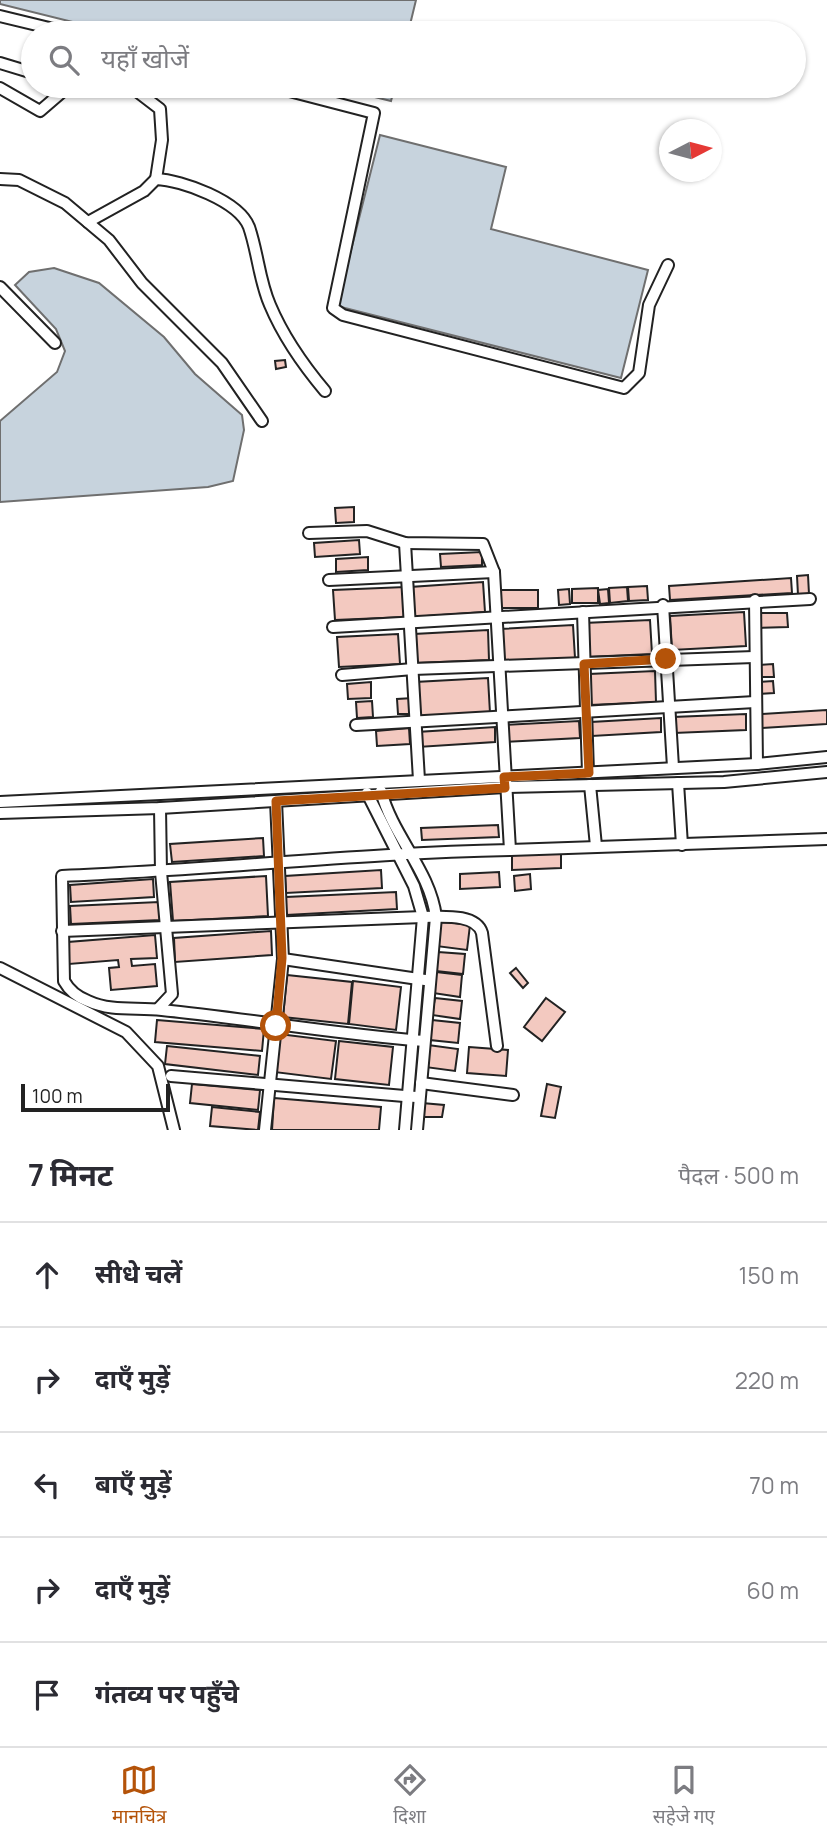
<!DOCTYPE html>
<html lang="hi">
<meta charset="utf-8">
<style>
body{margin:0;font-family:Manrope,"Noto Sans Devanagari",sans-serif;background:#f7f7f7;color:#2b2b33}
.compass{position:absolute;left:659px;top:119px;width:63px;height:63px;border-radius:50%;background:#fff;box-shadow:0 2px 5px #0004;rotate:84deg}
.scale{position:absolute;left:21px;bottom:18px;width:149px;box-sizing:border-box;padding-left:7px;border:4px solid #222;border-top:0;font-size:19px;line-height:24px;white-space:nowrap;color:#222;-webkit-text-stroke:5px #fff;paint-order:stroke}
.stop{position:absolute;width:21px;height:21px;margin:-16px;border:5px solid #b45309;border-radius:50%;background:#fff}
.stop.end{background:#b45309;border-color:#fff;box-shadow:0 2px 7px #0008}
.list{margin:0;padding:0;list-style:none}
h2{display:flex;justify-content:space-between;align-items:center;height:91px;margin:0;padding:0 28px;font-size:30px}
h2 small{font-size:23px;font-weight:400;color:#7c7c81}
.list li{display:grid;grid-template-columns:46px 1fr auto;gap:21px;align-items:center;box-sizing:border-box;height:105px;padding:0 28px;border-top:2px solid #e1e1e2}
.list b{display:block;font-size:26px;white-space:nowrap}
.list em{font-size:23px;font-style:normal;color:#7c7c81}
.icon{flex:none;width:38px;height:38px;fill:none;stroke:currentColor;stroke-width:2;stroke-linecap:round;stroke-linejoin:round}
.map{position:relative;flex:none;width:827px;height:1130px;overflow:hidden}
.search{position:absolute;background:#fff;box-shadow:0 2px 5px #0004;left:21px;right:21px;top:21px;height:77px;display:flex;align-items:center;gap:18px;box-sizing:border-box;padding:0 24px;border-radius:38px;color:#7c7c81;font-size:26px}
.sheet{height:616px;background:#fff}
nav{display:flex;justify-content:space-around;align-items:center;box-sizing:border-box;height:98px;border-top:2px solid #e1e1e2;background:#fff;font-size:19px;color:#7c7c81}
nav a{display:grid;justify-items:center;gap:4px}
nav .on{color:#b45309}
.map>svg:first-child{display:block}
.water{fill:#c7d3dd;stroke:#6f6f6f;stroke-width:2}
.building{fill:#f3c9c0;stroke:#222;stroke-width:2}
.lines{fill:none;stroke-linecap:round;stroke-linejoin:round}
.minor-casing{stroke:#222;stroke-width:14}
.minor{stroke:#fff;stroke-width:10}
.route{stroke:#b45309;stroke-width:9}
</style>
<div class="map">
<svg width="827" height="1130" viewBox="0 0 827 1130">
<rect width="100%" height="100%" fill="#fff"/>
<g class="water">
<path d="M0,0H416L408,33H117L0,4Z"/>
<path d="M330,86H395L391,101Z"/>
<path d="M380,135L506,167L491,229L648,270L621,378L337,306Z"/>
<path d="M54,268L99,283L164,337L195,374L242,415L244,430L233,481L208,487L0,502V421L57,372L65,351L56,329L15,285L29,272Z"/>
</g>
<g class="building">
<path d="M285,360L286,367L276,369L275,361Z"/>
<path d="M354,507V522L336,523L335,508Z"/>
<path d="M359,540L360,554L315,557L314,543Z"/>
<path d="M482,552V565L441,567L440,554Z"/>
<path d="M368,557V570L336,572V559Z"/>
<path d="M808,575L809,594L798,595L797,576Z"/>
<path d="M791,578L792,593L670,600L669,586Z"/>
<path d="M483,582L485,612L412,617L410,587Z"/>
<path d="M647,586L648,600L629,601L628,587Z"/>
<path d="M405,587L406,617L335,620L333,590Z"/>
<path d="M627,587L628,601L610,603L609,588Z"/>
<path d="M598,588V603H572V589Z"/>
<path d="M569,589L570,604L559,605L558,590Z"/>
<path d="M608,589L609,603L600,604L598,590Z"/>
<path d="M499,590H538V608H500Z"/>
<path d="M744,612L746,646L672,650L670,616Z"/>
<path d="M758,613H787L788,627L758,628Z"/>
<path d="M650,620L652,654L586,657L584,623Z"/>
<path d="M573,625L575,658L501,661L499,629Z"/>
<path d="M488,630L489,660L415,663L414,634Z"/>
<path d="M398,634L400,664L339,667L337,637Z"/>
<path d="M773,664L774,677H759V665Z"/>
<path d="M655,671L656,702L590,705L589,674Z"/>
<path d="M488,678L490,713L417,717L415,682Z"/>
<path d="M773,681L774,693L760,694L759,682Z"/>
<path d="M371,682V698L348,699L347,684Z"/>
<path d="M413,698L414,714H398L397,699Z"/>
<path d="M372,701L373,717L357,718L356,702Z"/>
<path d="M827,710V724L761,728L760,714Z"/>
<path d="M746,714V730L674,733L673,717Z"/>
<path d="M661,718V732L592,736L591,722Z"/>
<path d="M579,721L580,738L505,742L504,725Z"/>
<path d="M495,727V742L418,747L417,732Z"/>
<path d="M409,728L410,744L377,746L376,731Z"/>
<path d="M498,825L499,837L422,840L421,828Z"/>
<path d="M263,838L264,856L172,862L170,844Z"/>
<path d="M561,852V868L512,870V854Z"/>
<path d="M381,870L382,888L286,893L285,876Z"/>
<path d="M499,872L500,887L460,889V874Z"/>
<path d="M530,874L531,889L515,891L514,876Z"/>
<path d="M266,876L268,916L173,921L170,882Z"/>
<path d="M153,879L154,897L71,902L70,885Z"/>
<path d="M396,892L397,909L286,915V897Z"/>
<path d="M159,902L160,920L71,924L70,906Z"/>
<path d="M439,921L470,925L467,950L436,946Z"/>
<path d="M271,931L272,955L175,962L174,938Z"/>
<path d="M155,935L157,958L131,959L132,966L155,964L157,986L111,990L109,968L119,967L118,960L69,964L68,942Z"/>
<path d="M438,952L465,954L463,974L436,971Z"/>
<path d="M516,968L528,983L523,988L510,973Z"/>
<path d="M436,972L462,975L460,997L433,993Z"/>
<path d="M287,975L352,982L348,1024L283,1017Z"/>
<path d="M353,981L401,987L396,1030L349,1024Z"/>
<path d="M435,998L462,1001L460,1019L432,1015Z"/>
<path d="M546,998L565,1012L542,1041L524,1027Z"/>
<path d="M157,1020L264,1029L262,1051L155,1042Z"/>
<path d="M432,1020L460,1023L458,1043L430,1040Z"/>
<path d="M279,1034L336,1041L331,1079L274,1072Z"/>
<path d="M339,1041L393,1047L389,1085L335,1079Z"/>
<path d="M428,1045L458,1049L455,1071L425,1067Z"/>
<path d="M167,1046L260,1056L258,1075L165,1064Z"/>
<path d="M469,1047L508,1050L506,1076L467,1073Z"/>
<path d="M192,1084L260,1090L258,1110L190,1103Z"/>
<path d="M547,1084L561,1087L555,1118L541,1116Z"/>
<path d="M274,1098L381,1107L379,1130H272Z"/>
<path d="M422,1103L444,1105L442,1117H421Z"/>
<path d="M212,1107L260,1112L258,1130L210,1126Z"/>
</g>
<g class="lines">
<g class="minor-casing">
<g id="minor">
<path d="M0,16L70,33"/>
<path d="M0,63L33,73"/>
<path d="M130,86L160,109L162,140L156,179"/>
<path d="M270,86L374,113L333,308L343,315L624,388L639,373L649,305L668,265"/>
<path d="M0,88L40,111L69,86"/>
<path d="M0,179L19,180L65,203L109,240L142,283L222,363L262,421"/>
<path d="M88,222L144,191L156,179C182,180 239,201 249,227C258,253 259,280 270,305C283,336 304,366 325,391"/>
<path d="M0,287L55,343"/>
<path d="M309,533L367,531L405,543L483,544L494,572L510,850C361,853 212,870 62,876L64,981C69,990 77,997 88,1001C112,1012 136,1007 162,1010C249,1019 336,1034 424,1041"/>
<path d="M405,543L419,780"/>
<path d="M329,580L494,572"/>
<path d="M755,600L757,764"/>
<path d="M663,605L673,767"/>
<path d="M583,612L588,773"/>
<path d="M333,627L810,599"/>
<path d="M342,675L413,669L754,657"/>
<path d="M356,725L755,702"/>
<path d="M678,783L682,845"/>
<path d="M590,785L596,846"/>
<path d="M381,791C393,837 430,870 436,917L417,1130"/>
<path d="M367,793L414,886L423,917L405,1130"/>
<path d="M0,802L757,764L827,757"/>
<path d="M0,813L160,808L505,787L724,782L827,772"/>
<path d="M510,850L827,839"/>
<path d="M62,931L423,917C441,917 476,913 482,933L497,1046"/>
<path d="M283,959L425,980"/>
<path d="M0,968L126,1032L158,1066L174,1130"/>
<path d="M158,1009L172,994L161,872L160,808"/>
<path d="M171,1076L416,1097"/>
<path d="M421,1083L513,1095"/>
<path d="M265,1130L283,959L276,801"/>
</g>
</g>
<use href="#minor" class="minor"/>
</g>
<g class="lines">
<path class="route" d="M276,1026L282,958L276,801L505,788L504,777L589,773L584,664L666,659"/>
</g>
</svg>
<svg class="compass" viewBox="-18 -18 36 36"><path d="M0-13l5 13h-10z" fill="#e53935"/><path d="M0 13l5-13h-10z" fill="#7c7c81"/></svg>
<div class="scale">100 m</div>
<div class="stop" style="left:276px;top:1026px"></div>
<div class="stop end" style="left:666px;top:659px"></div>
<div class="search"><svg class="icon" aria-label="search" viewBox="0 0 24 24"><circle cx="10" cy="10" r="6"/><path d="M15 15l6 6"/></svg>यहाँ खोजें</div>
</div>
<section class="sheet">
<h2>7 मिनट<small>पैदल · 500 m</small></h2>
<ul class="list">
<li><svg class="icon" aria-label="ahead" viewBox="0 0 24 24"><path d="M12 20V5M6 11l6-6 6 6"/></svg><div><b>सीधे चलें</b></div><em>150 m</em></li>
<li><svg class="icon" aria-label="right" viewBox="0 0 24 24"><path d="M7 20v-9h11M14 6l5 5-5 5"/></svg><div><b>दाएँ मुड़ें</b></div><em>220 m</em></li>
<li><svg class="icon" aria-label="left" viewBox="0 0 24 24"><path d="M17 20v-9H6M10 6l-5 5 5 5"/></svg><div><b>बाएँ मुड़ें</b></div><em>70 m</em></li>
<li><svg class="icon" aria-label="right" viewBox="0 0 24 24"><path d="M7 20v-9h11M14 6l5 5-5 5"/></svg><div><b>दाएँ मुड़ें</b></div><em>60 m</em></li>
<li><svg class="icon" aria-label="arrive" viewBox="0 0 24 24"><path d="M6 21V4h12l-3 4 3 4H6"/></svg><div><b>गंतव्य पर पहुँचे</b></div></li>
</ul>
</section>
<nav>
<a class="on"><svg class="icon" aria-label="map" viewBox="0 0 24 24"><path d="M3 6l6-2 6 2 6-2v14l-6 2-6-2-6 2zM9 4v14M15 6v14"/></svg>मानचित्र</a>
<a><svg class="icon" aria-label="directions" viewBox="0 0 24 24"><path d="M12 3l9 9-9 9-9-9zM9 14v-3h6M13 9l2 2-2 2"/></svg>दिशा</a>
<a><svg class="icon" aria-label="saved" viewBox="0 0 24 24"><path d="M7 4h10v16l-5-4-5 4z"/></svg>सहेजे गए</a>
</nav>
